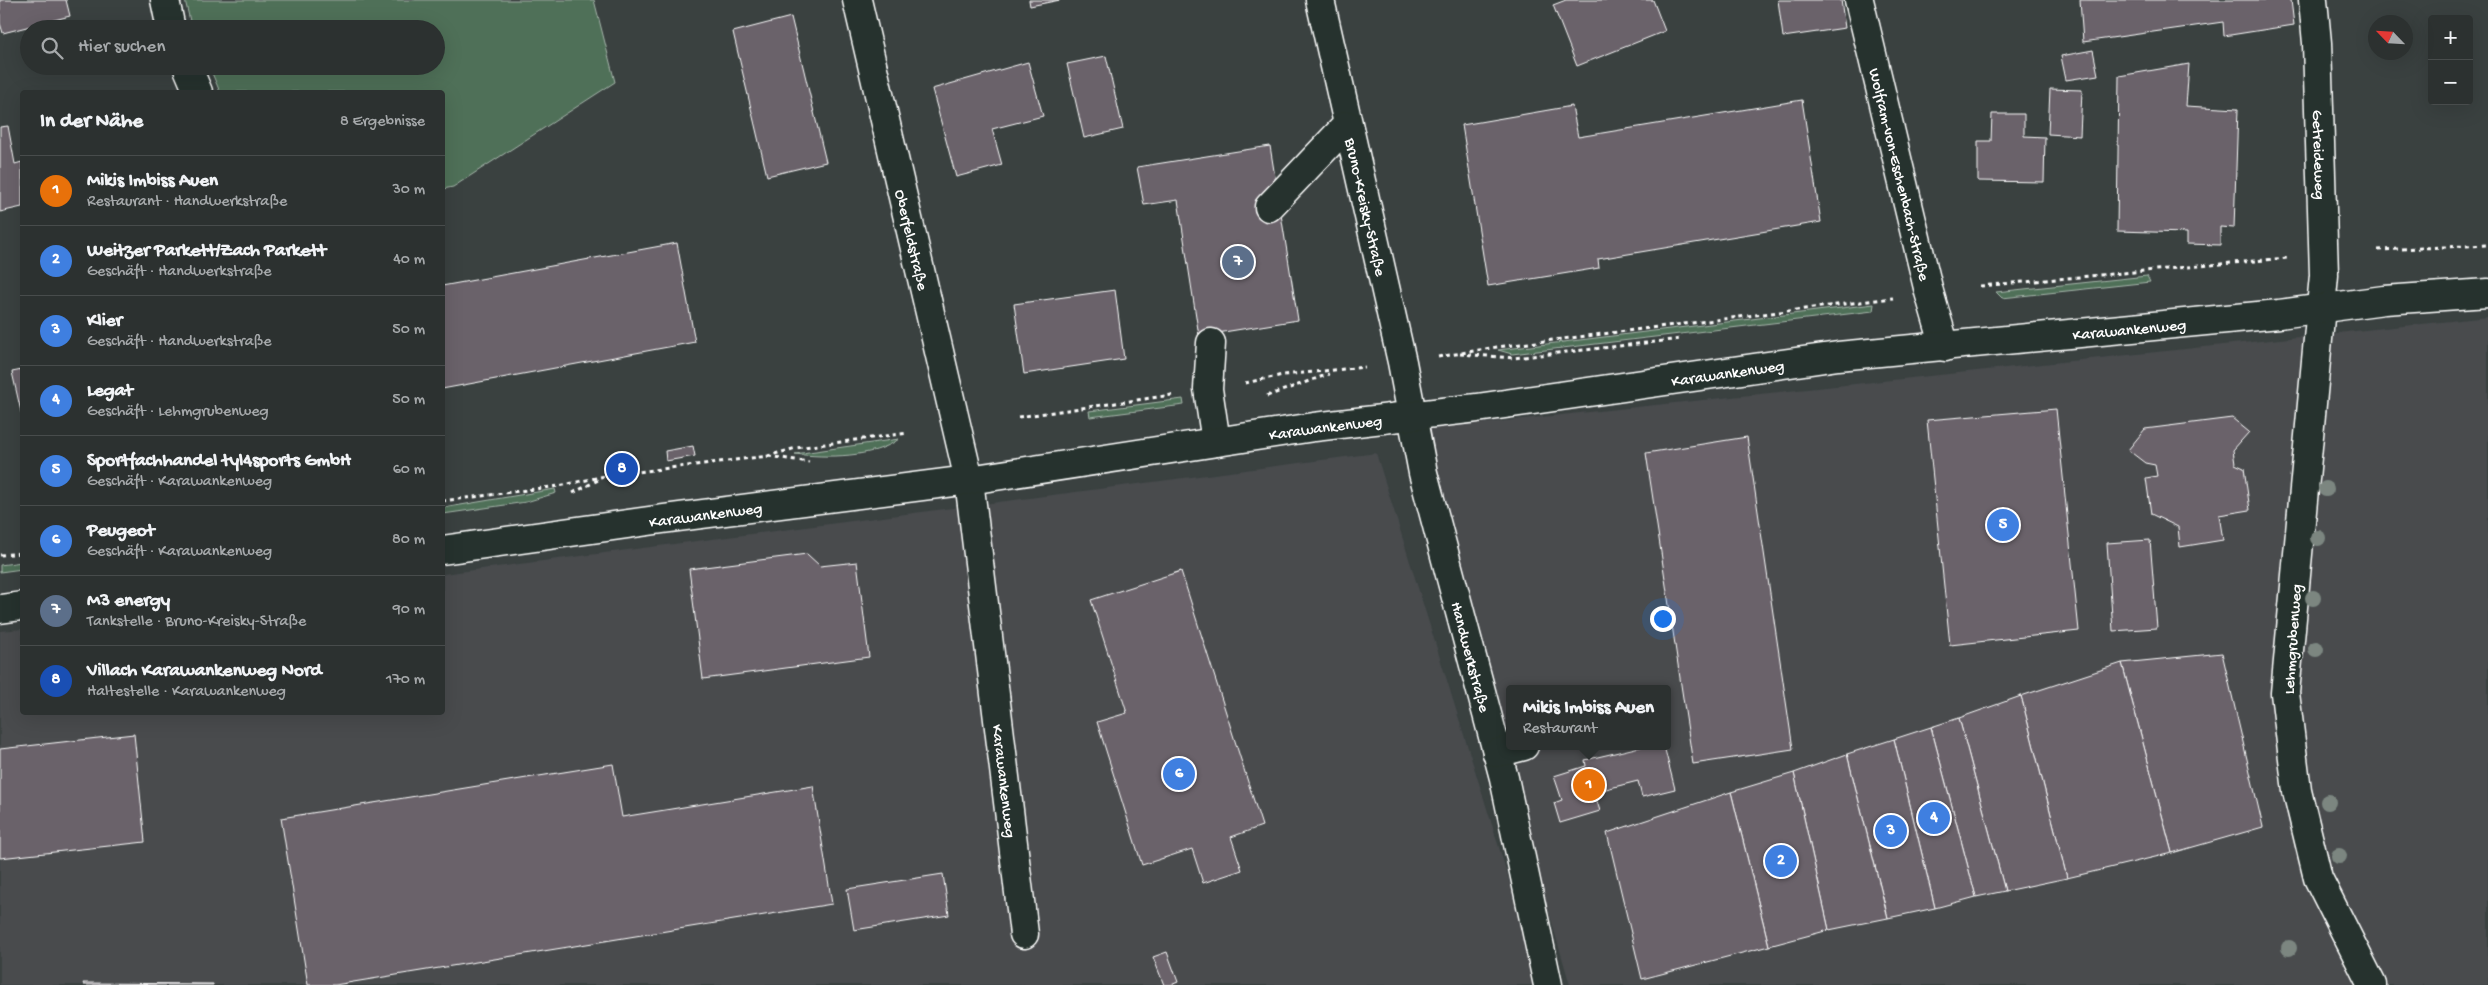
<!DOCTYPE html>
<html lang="de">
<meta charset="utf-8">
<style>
body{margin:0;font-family:"Gochi Hand",sans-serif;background:#343938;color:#f1f3f6}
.controls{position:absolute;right:15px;top:15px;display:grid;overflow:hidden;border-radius:5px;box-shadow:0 5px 20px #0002}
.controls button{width:45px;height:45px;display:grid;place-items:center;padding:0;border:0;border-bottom:1px solid #484c4c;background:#2c3130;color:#f1f3f6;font:25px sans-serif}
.compass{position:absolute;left:2368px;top:15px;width:45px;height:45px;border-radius:50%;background:#2c3130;box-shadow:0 5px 20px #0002;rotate:295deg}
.you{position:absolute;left:1662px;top:618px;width:18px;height:18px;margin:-12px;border:4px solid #fff;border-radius:50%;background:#1a73e8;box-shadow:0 0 0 8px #1a73e833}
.badge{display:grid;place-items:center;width:32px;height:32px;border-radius:50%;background:#ff9aa2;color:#fff;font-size:16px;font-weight:700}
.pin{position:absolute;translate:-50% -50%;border:2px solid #fff;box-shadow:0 1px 5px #0006}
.popup{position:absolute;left:1506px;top:685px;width:165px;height:65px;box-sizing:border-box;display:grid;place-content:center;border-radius:5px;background:#2c3130;filter:drop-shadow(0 1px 4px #0005);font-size:16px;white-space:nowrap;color:#a6a9ab}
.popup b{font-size:19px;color:#f1f3f6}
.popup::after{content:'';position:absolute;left:50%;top:100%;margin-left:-10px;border:10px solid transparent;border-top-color:#2c3130}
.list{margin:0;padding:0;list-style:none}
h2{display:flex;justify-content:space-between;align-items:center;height:65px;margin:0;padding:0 20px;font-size:21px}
h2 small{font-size:16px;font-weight:400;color:#a6a9ab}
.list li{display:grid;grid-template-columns:32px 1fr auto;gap:15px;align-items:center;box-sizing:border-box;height:70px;padding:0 20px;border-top:1px solid #484c4c}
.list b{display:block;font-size:19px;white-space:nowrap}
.list p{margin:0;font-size:16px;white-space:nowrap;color:#a6a9ab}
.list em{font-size:16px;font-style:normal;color:#a6a9ab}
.icon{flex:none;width:28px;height:28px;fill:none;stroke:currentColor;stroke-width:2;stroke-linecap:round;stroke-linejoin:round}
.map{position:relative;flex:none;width:2488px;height:985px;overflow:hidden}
.search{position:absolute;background:#2c3130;box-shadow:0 5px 20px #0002;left:20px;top:20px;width:425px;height:55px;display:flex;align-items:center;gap:12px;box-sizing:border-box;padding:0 18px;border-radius:28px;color:#a6a9ab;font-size:19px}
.panel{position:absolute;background:#2c3130;box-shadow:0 5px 20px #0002;left:20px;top:90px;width:425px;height:625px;border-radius:5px}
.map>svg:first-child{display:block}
.built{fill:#484b4d;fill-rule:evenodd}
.green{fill:#4f6f58;stroke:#a7b7ac}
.building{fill:#6a626b;stroke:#fff}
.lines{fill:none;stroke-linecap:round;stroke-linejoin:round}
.minor-casing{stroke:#fff;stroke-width:31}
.path{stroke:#fff;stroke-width:3;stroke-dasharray:4 4;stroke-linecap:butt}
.minor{stroke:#26332d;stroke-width:28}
.tree{fill:#7b8680}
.labels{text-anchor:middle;stroke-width:4;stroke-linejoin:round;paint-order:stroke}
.street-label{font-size:16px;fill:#fff;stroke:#26332d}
</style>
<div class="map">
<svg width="2488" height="985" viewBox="0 0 2488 985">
<rect width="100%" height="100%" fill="#3a4140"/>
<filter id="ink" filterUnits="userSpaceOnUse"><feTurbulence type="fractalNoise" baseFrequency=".02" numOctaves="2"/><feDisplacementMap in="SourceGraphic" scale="10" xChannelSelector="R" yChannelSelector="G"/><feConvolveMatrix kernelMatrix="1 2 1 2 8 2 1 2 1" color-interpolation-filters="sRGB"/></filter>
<g filter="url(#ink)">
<g class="built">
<path d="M2488,317V985H1570L1409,431ZM1510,689H1668V746H1510Z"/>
<path d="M1376,453L1542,985H0V631L22,629V712H442L443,574Z"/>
</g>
<g class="green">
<path d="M185,0H594L615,82L453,187L443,189L442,92H220L209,66H436V29H192Z"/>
<path d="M2147,276L2150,282L2002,298L1996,292Z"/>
<path d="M1874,304L1873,311L1512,354L1498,350Z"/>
<path d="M1183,399L1184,405L1090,417L1089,411Z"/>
<path d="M899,439C874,458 826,458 795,454Z"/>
<path d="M555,489L556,493L526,502L443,514V508Z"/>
<path d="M22,562V569L0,572V565Z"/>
</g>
<g class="building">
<path d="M0,0H66L70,16L3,33L0,23Z"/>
<path d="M1029,0H1060L1030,6Z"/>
<path d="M1566,0H1653L1665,31L1577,66L1553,5Z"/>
<path d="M1778,0H1841L1845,28L1783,37Z"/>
<path d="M2080,0H2291L2294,25L2224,36L2223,22L2083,42Z"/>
<path d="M791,17L826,162L767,176L733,32Z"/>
<path d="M2093,50L2098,75L2066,80L2061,56Z"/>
<path d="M1106,56L1123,129L1084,138L1067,64Z"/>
<path d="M1028,62L1043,116L992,129L1002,165L956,177L932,89Z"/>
<path d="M2189,64L2186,106L2238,109L2234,228L2220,227V245L2187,244V233L2117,231L2119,76Z"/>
<path d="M2050,89L2082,90L2080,136L2048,134Z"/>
<path d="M1802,100L1821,222L1598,259L1599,268L1488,286L1462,125L1572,106L1578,137Z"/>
<path d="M1992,114H2024V136L2045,137L2044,182L1978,181V141H1991Z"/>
<path d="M8,126L15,164L22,162V207L0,212V127Z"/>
<path d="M1270,146L1298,320L1199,336L1178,200L1144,205L1137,167Z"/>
<path d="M677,243L695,342L442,389V286Z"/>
<path d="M1115,290L1124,359L1024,374L1014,304Z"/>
<path d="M22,370V416L12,372Z"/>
<path d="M2056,409L2079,631L1950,645L1927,420Z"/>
<path d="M2232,418L2249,432L2233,450L2235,464L2244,468L2250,510L2219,515L2223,540L2180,547L2178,527L2151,514L2146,478L2157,476L2155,465L2145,463L2128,450L2145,429Z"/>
<path d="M1747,437L1793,749L1693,764L1646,453Z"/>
<path d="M693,446L695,456L666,461L665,451Z"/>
<path d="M2150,540L2157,628L2113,631L2107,543Z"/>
<path d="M807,554L820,566L857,562L869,657L703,679L689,569Z"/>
<path d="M1181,571L1262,826L1231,837L1242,870L1203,883L1192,849L1142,865L1097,722L1127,713L1091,600Z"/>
<path d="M2222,653L2263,827L2172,853L2122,663Z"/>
<path d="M2122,663L2172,853L2067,878L2021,696Z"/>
<path d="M2021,696L2067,878L2005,891L1959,718Z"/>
<path d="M1959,718L2005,891L1976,897L1931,727Z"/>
<path d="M1931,727L1976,897L1935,908L1894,739Z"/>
<path d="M134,734L145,842L0,858V749Z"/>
<path d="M1894,739L1935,908L1888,918L1847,754Z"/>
<path d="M1644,746H1664L1675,789L1642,797L1638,781L1594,792L1600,811L1560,823L1554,803L1562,800L1554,776L1586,766L1585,760Z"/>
<path d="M1847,754L1888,918L1829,930L1794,773Z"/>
<path d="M613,764L622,817L813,786L832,904L335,985H308L281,818Z"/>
<path d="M1794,773L1829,930L1769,946L1731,792Z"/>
<path d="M1731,792L1769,946L1642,979L1607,833Z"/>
<path d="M943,874L949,915L854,930L847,889Z"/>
<path d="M1167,952L1178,982L1171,985H1164L1153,957Z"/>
<path d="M83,983L213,984V985H84Z"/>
</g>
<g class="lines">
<g class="minor-casing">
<g id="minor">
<path d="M165,0L171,29"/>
<path id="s1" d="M857,0L969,480L1024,934"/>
<path id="s2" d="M1320,0L1402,362L1423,473L1504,778L1548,985"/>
<path id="s3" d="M1859,0L1929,292L1945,347"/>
<path id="s4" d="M2313,0L2317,43L2324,275L2285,693L2297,791L2318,878L2372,985"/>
<path d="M187,66L198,92"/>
<path d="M1269,207L1347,125"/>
<path d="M1211,343L1208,389L1216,442"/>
<path id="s5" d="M442,550L663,519L969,480L1314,427L1477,408L1838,356L2279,314L2384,300L2488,293"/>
<path d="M0,609L22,606"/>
<path d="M1497,753L1524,746"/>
</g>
</g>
<g class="path">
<path d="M2378,250L2488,245"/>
<path d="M1980,286L2287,258"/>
<path d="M1460,354L1514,358L1681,339"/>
<path d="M1438,357L1497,347L1893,298"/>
<path d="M1245,383L1283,375L1365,367"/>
<path d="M1267,396L1329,374"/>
<path d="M1018,417L1172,395"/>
<path d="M768,456L809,462"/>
<path d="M573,493L600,479"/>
<path d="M442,501L559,486L605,476L768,456L796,448L908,433"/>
<path d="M0,555L22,553"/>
</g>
<use href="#minor" class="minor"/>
</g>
<g class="tree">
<circle cx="2326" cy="489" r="8"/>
<circle cx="2318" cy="538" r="8"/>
<circle cx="2313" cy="598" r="8"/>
<circle cx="2316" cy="649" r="8"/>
<circle cx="2328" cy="802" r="8"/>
<circle cx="2339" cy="856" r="8"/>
<circle cx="2289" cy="948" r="8"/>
</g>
</g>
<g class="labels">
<g class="street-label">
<text dy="6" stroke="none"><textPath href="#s4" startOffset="155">Getreideweg</textPath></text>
<text dy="6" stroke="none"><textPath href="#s3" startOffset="179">Wolfram-von-Eschenbach-Straße</textPath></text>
<text dy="6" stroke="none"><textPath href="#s2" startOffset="212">Bruno-Kreisky-Straße</textPath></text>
<text dy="6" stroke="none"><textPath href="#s1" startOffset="246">Oberfeldstraße</textPath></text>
<text dy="6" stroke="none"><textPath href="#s5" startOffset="1702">Karawankenweg</textPath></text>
<text dy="6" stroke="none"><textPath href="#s5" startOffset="1298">Karawankenweg</textPath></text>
<text dy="6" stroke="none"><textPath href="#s5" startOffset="892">Karawankenweg</textPath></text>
<text dy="6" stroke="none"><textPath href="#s5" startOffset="266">Karawankenweg</textPath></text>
<text transform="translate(2291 639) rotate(-86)" y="6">Lehmgrubenweg</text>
<text dy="6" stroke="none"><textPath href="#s2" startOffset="674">Handwerkstraße</textPath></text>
<text dy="6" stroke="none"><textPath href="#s1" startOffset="796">Karawankenweg</textPath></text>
</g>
</g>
</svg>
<div class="controls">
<button>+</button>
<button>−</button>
</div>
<svg class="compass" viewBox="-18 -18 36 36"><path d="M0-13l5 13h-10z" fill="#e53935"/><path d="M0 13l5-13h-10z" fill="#a6a9ab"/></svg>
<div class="you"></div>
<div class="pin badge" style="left:1589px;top:785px;background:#e8710a">1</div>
<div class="popup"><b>Mikis Imbiss Auen</b>Restaurant</div>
<div class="pin badge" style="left:1781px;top:861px;background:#3f7fe0">2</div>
<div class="pin badge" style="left:1891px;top:831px;background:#3f7fe0">3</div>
<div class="pin badge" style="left:1934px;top:818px;background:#3f7fe0">4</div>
<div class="pin badge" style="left:2003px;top:525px;background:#3f7fe0">5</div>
<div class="pin badge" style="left:1179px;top:774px;background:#3f7fe0">6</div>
<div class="pin badge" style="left:1238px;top:262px;background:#5c6f8a">7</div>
<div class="pin badge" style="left:622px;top:469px;background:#1a4fb4">8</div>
<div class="search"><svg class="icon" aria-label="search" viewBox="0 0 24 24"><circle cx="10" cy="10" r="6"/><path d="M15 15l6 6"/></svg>Hier suchen</div>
<section class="panel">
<h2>In der Nähe<small>8 Ergebnisse</small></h2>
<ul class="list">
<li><span class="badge" style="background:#e8710a">1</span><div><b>Mikis Imbiss Auen</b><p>Restaurant · Handwerkstraße</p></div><em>30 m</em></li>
<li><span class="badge" style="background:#3f7fe0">2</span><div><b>Weitzer Parkett/Zach Parkett</b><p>Geschäft · Handwerkstraße</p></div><em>40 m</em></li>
<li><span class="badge" style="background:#3f7fe0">3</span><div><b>Klier</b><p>Geschäft · Handwerkstraße</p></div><em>50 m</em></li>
<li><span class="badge" style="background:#3f7fe0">4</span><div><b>Legat</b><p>Geschäft · Lehmgrubenweg</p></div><em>50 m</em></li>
<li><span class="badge" style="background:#3f7fe0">5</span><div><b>Sportfachhandel tyl4sports GmbH</b><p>Geschäft · Karawankenweg</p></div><em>60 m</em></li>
<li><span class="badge" style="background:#3f7fe0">6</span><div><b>Peugeot</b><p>Geschäft · Karawankenweg</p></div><em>80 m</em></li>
<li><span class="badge" style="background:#5c6f8a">7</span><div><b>M3 energy</b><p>Tankstelle · Bruno-Kreisky-Straße</p></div><em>90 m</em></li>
<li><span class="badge" style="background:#1a4fb4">8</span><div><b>Villach Karawankenweg Nord</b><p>Haltestelle · Karawankenweg</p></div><em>170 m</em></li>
</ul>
</section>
</div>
